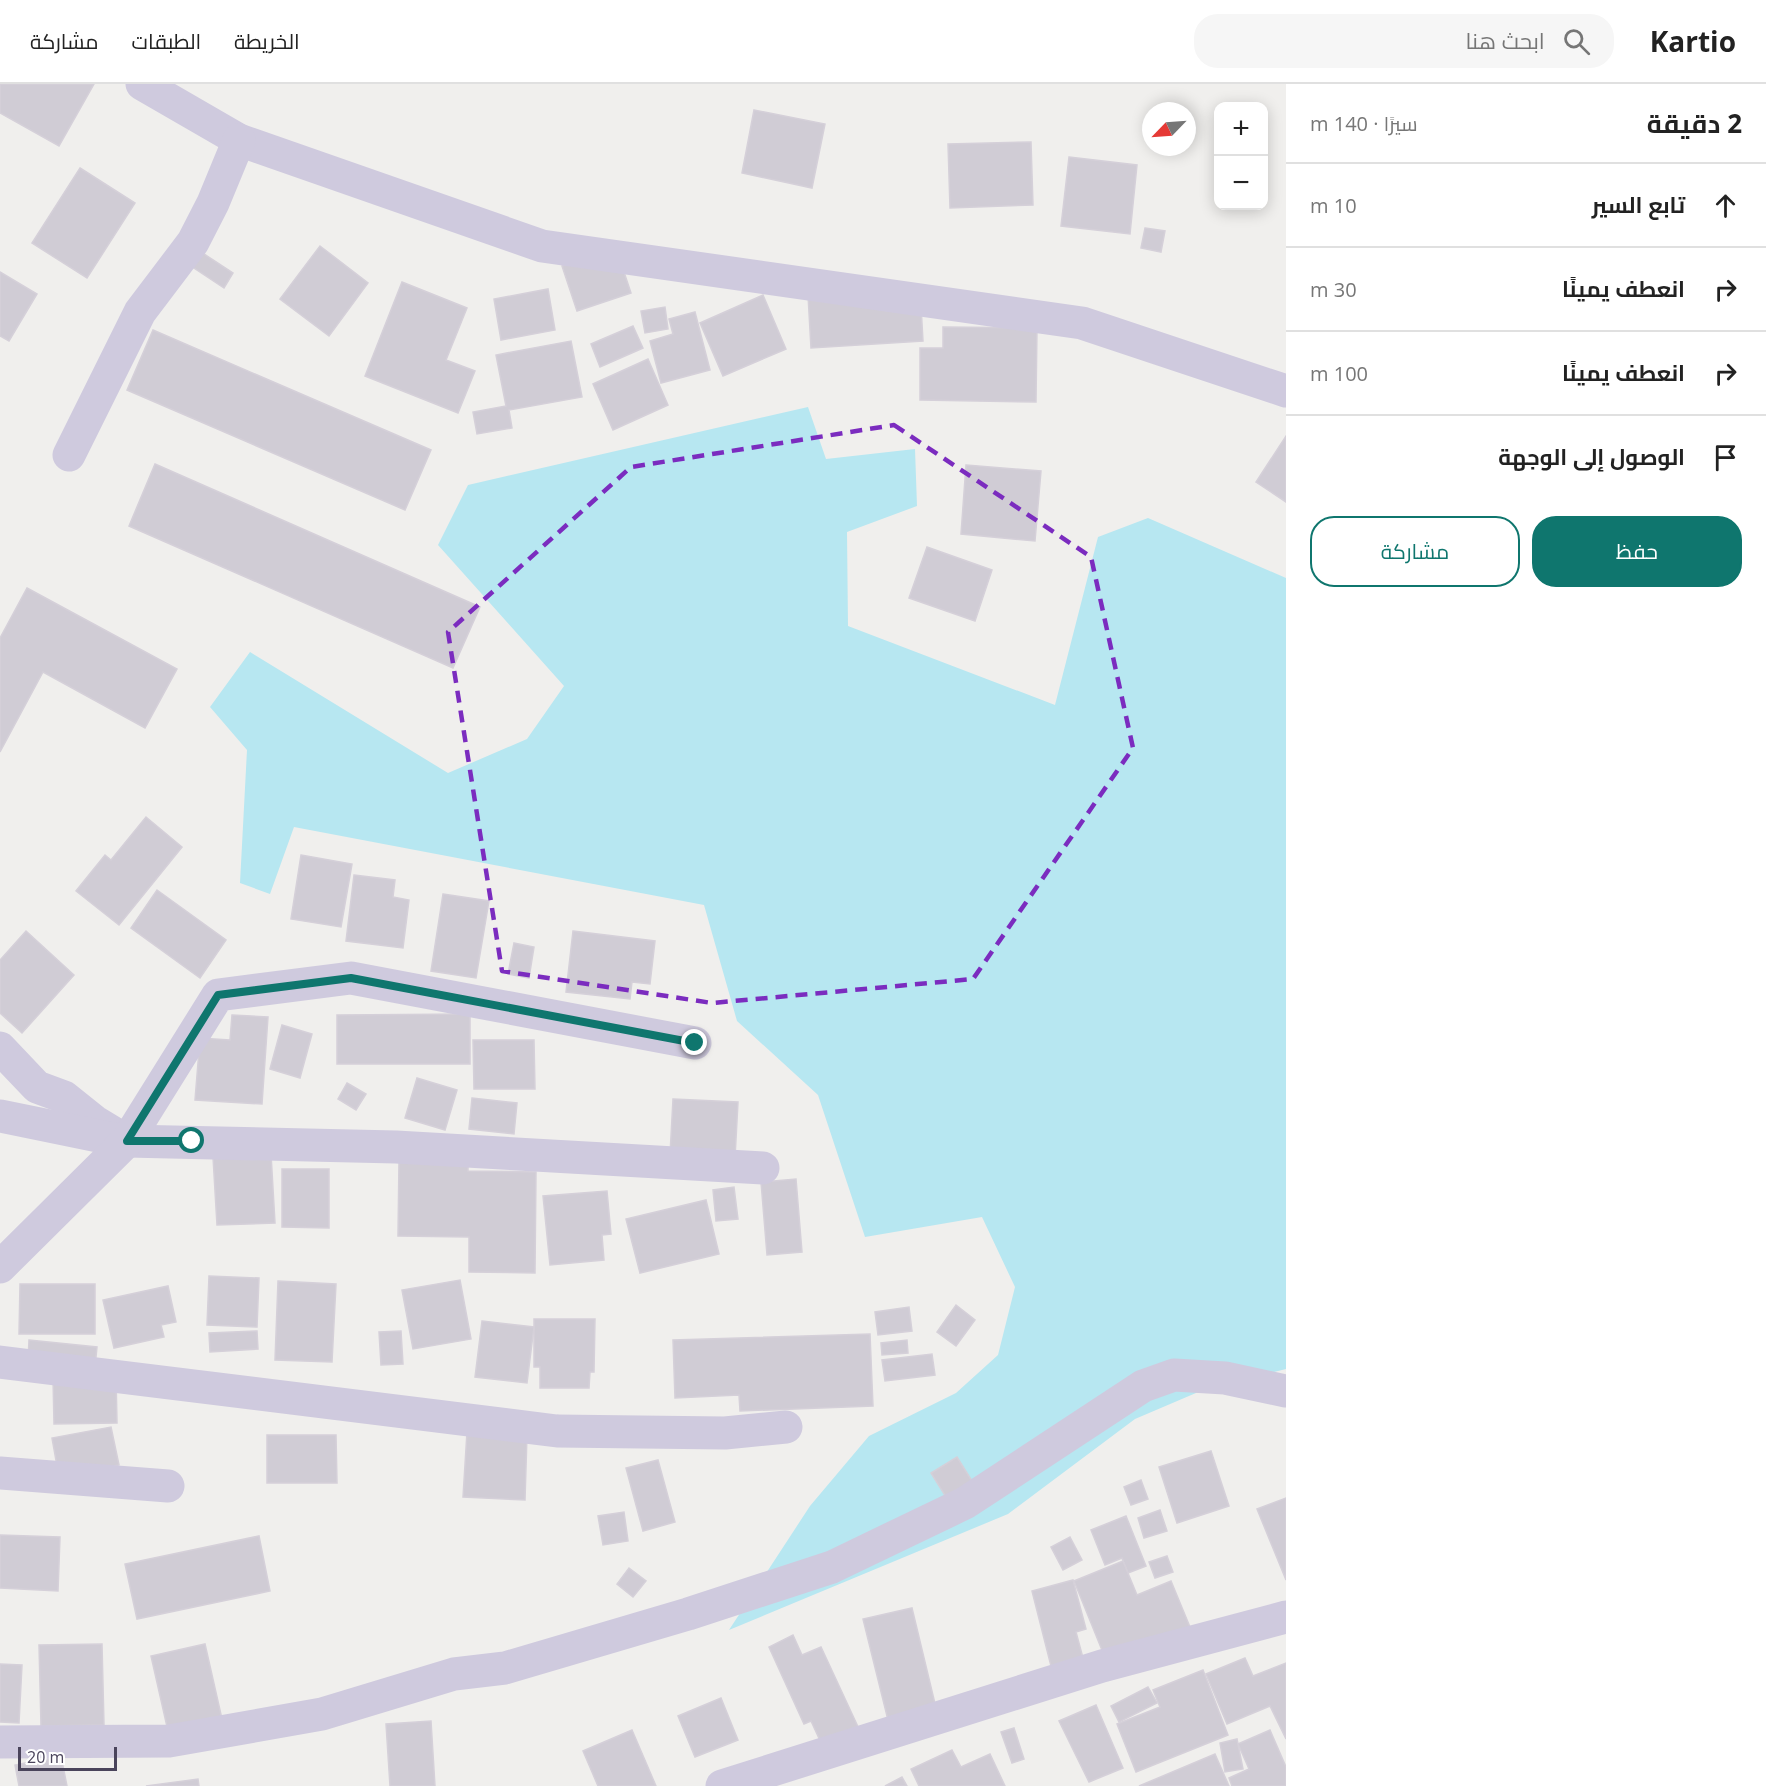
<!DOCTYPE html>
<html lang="ar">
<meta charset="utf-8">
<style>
body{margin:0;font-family:"Open Sans",Cairo,sans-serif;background:#f6f6f6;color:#222;direction:rtl}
.controls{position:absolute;right:18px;top:18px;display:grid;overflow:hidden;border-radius:12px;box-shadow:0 3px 15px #0003}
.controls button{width:54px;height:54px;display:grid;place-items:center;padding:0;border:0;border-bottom:2px solid #e0e0e0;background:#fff;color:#222;font:30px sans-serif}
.compass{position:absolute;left:1142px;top:18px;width:54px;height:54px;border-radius:50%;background:#fff;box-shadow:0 3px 15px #0003;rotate:245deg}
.scale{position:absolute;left:18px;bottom:15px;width:99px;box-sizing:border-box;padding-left:6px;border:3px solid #4a445b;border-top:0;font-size:16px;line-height:21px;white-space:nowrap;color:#4a445b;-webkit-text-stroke:4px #fff;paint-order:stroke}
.stop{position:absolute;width:18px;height:18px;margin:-14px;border:4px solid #0f766e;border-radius:50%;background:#fff}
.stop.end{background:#0f766e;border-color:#fff;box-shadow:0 2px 6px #0008}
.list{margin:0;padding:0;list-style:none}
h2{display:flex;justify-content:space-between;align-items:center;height:78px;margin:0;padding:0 24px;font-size:26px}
h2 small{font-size:20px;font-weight:400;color:#767676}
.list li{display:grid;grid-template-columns:39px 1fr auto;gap:18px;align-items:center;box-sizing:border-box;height:84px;padding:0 24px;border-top:2px solid #e0e0e0}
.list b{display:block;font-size:22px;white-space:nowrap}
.list em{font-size:20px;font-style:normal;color:#767676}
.actions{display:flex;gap:12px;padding:18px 24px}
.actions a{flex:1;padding:14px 0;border:2px solid #0f766e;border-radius:24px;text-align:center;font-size:21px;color:#0f766e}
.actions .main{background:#0f766e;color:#fff}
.icon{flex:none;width:33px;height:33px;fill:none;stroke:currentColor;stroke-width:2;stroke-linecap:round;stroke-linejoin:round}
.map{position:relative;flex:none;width:1286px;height:1702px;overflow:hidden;direction:ltr}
header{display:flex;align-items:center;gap:36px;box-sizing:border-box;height:84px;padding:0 30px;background:#fff;border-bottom:2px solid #e0e0e0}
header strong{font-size:28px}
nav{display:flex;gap:33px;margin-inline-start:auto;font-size:21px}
.search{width:420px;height:54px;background:#f6f6f6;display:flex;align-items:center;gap:15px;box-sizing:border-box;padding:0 21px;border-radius:24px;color:#767676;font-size:22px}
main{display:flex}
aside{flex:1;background:#fff}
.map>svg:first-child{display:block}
.green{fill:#b7e7f1}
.building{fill:#d0ccd5;stroke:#d5d0d9;stroke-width:1.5}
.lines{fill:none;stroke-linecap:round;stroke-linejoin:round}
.minor{stroke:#cfcade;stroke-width:33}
.route{stroke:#0f766e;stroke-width:8}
.marked{fill:none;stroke:#7b2cbf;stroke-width:4.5;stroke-dasharray:12 8;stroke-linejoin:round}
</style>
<header>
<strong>Kartio</strong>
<div class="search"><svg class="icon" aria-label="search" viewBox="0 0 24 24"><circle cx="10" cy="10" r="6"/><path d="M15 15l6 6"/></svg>ابحث هنا</div>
<nav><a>الخريطة</a><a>الطبقات</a><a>مشاركة</a></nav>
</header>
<main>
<aside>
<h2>2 دقيقة<small>سيرًا · 140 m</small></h2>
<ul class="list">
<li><svg class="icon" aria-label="ahead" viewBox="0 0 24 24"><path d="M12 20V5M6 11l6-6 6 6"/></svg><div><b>تابع السير</b></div><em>10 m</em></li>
<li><svg class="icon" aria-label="right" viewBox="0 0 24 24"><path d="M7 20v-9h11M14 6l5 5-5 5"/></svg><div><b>انعطف يمينًا</b></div><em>30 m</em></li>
<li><svg class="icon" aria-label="right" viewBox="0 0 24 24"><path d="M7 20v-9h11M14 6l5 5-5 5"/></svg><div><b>انعطف يمينًا</b></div><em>100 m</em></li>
<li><svg class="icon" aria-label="arrive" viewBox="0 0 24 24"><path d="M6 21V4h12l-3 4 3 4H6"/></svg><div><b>الوصول إلى الوجهة</b></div></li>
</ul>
<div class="actions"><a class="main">حفظ</a><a>مشاركة</a></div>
</aside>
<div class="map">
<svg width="1286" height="1702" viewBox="0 0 1286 1702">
<rect width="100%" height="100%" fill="#f0efed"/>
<path class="green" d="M808,323L826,375L915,365L917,422L847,448L848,542L1055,621L1098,453L1148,434L1286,494V1285L1203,1306L1135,1335L1008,1430L729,1546L810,1422L869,1352L956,1309L998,1271L1015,1203L982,1133L865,1153L818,1011L737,937L704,821L294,743L270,810L240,799L247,666L210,623L250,568L448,689L527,655L564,602L438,461L468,401Z"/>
<g class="building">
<path d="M0,0H94L59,62L0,29Z"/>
<path d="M754,26L825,40L812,104L742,89Z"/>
<path d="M1031,58L1033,121L950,124L948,60Z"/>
<path d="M1069,73L1137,81L1130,150L1061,142Z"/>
<path d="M80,84L135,119L87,194L32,159Z"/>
<path d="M1145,144L1165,147L1161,168L1141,164Z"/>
<path d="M320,162L368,199L329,252L280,215Z"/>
<path d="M616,164L631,209L577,227L562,182Z"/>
<path d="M201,168L233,189L224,204L191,182Z"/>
<path d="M0,188L37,210L9,257L0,252Z"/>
<path d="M402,198L467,224L446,276L475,287L458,329L365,292Z"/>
<path d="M920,204L923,257L811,264L808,211Z"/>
<path d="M548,205L555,246L501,256L494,215Z"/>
<path d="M763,211L786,265L723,292L700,239Z"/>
<path d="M665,223L668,245L645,249L641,227Z"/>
<path d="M695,228L710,286L661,299L650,257L673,250L669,235Z"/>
<path d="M633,242L643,264L600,283L591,260Z"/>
<path d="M943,243L1037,244L1036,318L920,316V264H943Z"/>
<path d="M153,246L431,366L405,426L127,306Z"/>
<path d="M571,257L582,313L509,326L512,344L477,350L473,328L506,322L496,271Z"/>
<path d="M648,275L668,321L613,346L593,300Z"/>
<path d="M1286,352V418L1256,398Z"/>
<path d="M155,380L480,523L453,584L129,442Z"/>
<path d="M966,381L1041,387L1035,457L961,450Z"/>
<path d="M927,463L992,486L975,537L909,514Z"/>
<path d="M27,504L177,585L145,644L43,588L0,668V554Z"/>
<path d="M146,733L182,763L119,841L76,807L105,771L111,776Z"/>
<path d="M301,771L352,780L341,843L291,835Z"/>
<path d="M354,791L395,796L393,813L409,816L403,864L346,857Z"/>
<path d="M157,806L226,856L200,894L131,844Z"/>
<path d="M443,810L489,817L476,894L431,887Z"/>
<path d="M26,847L74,891L22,949L0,929V876Z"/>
<path d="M573,847L655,857L650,900L632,898L630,915L566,908Z"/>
<path d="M514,859L534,863L529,894L508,890Z"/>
<path d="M470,930V980H337V931Z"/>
<path d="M232,931L268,933L262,1020L195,1016L200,954L230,956Z"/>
<path d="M282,941L312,950L300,994L270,985Z"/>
<path d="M473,956H534L535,1005H474Z"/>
<path d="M417,994L457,1006L445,1046L405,1034Z"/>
<path d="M347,999L366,1010L356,1026L338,1015Z"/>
<path d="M472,1014L517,1019L514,1050L469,1045Z"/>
<path d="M673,1015L738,1018L735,1074L670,1071Z"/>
<path d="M271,1070L275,1139L217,1141L213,1073Z"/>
<path d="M399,1076L468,1077V1087L536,1088L535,1189L469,1188V1153L398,1152Z"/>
<path d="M282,1085H329V1144L282,1143Z"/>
<path d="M796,1095L802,1168L767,1171L761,1098Z"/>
<path d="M734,1103L738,1135L716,1137L713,1106Z"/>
<path d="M607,1107L611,1150L602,1151L604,1176L550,1181L543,1112Z"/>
<path d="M706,1116L719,1170L640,1189L626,1135Z"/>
<path d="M209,1192L259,1194L257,1243L207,1241Z"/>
<path d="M460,1196L471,1255L413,1265L402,1206Z"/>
<path d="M278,1197L336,1200L332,1278L275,1276Z"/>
<path d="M20,1200H95V1250H19Z"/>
<path d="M168,1202L176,1238L161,1241L164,1253L114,1264L103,1216Z"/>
<path d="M956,1221L975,1236L956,1262L937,1248Z"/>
<path d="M909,1223L912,1247L878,1251L875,1228Z"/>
<path d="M534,1235H595L594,1288H590L589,1304H540V1283H534Z"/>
<path d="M482,1237L534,1243L527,1299L475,1293Z"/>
<path d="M257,1247L258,1265L210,1268L209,1249Z"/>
<path d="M401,1247L403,1280L381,1281L379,1248Z"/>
<path d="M870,1250L873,1322L740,1327L739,1311L675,1314L673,1256Z"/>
<path d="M29,1256L97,1263L95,1283L28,1277Z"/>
<path d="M907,1256L908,1269L882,1271L881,1259Z"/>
<path d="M932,1270L935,1291L885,1297L882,1276Z"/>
<path d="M116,1292L117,1339L54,1340L53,1294Z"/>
<path d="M111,1343L119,1381L59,1393L52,1354Z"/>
<path d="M467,1348L527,1351L525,1416L463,1413Z"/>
<path d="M267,1351H336L337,1399H267Z"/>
<path d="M1211,1367L1229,1422L1177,1439L1159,1383Z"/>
<path d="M957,1373L972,1397L946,1413L931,1389Z"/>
<path d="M658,1376L675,1438L643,1447L626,1384Z"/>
<path d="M1141,1396L1148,1415L1131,1421L1124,1403Z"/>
<path d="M1286,1414V1496L1257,1425Z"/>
<path d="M1160,1426L1167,1447L1144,1454L1138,1434Z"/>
<path d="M624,1428L628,1457L603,1461L598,1432Z"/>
<path d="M1126,1432L1146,1482L1128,1489L1122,1474L1105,1481L1091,1446Z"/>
<path d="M0,1451L60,1453L58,1507L0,1504Z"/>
<path d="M259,1452L270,1507L137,1535L125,1480Z"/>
<path d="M1070,1453L1082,1476L1063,1486L1051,1463Z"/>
<path d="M1167,1472L1173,1488L1155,1494L1149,1478Z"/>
<path d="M1123,1477L1137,1511L1171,1497L1190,1543L1106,1576L1074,1497Z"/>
<path d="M629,1484L646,1497L633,1513L617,1500Z"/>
<path d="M1073,1496L1086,1545L1076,1548L1083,1574L1051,1582L1032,1507Z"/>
<path d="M912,1524L937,1628L889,1640L863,1535Z"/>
<path d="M793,1551L802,1571L821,1563L860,1647L823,1663L811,1637L804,1640L769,1563Z"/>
<path d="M102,1560L104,1641L41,1642L39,1561Z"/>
<path d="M205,1560L222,1635L168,1647L151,1572Z"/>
<path d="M1245,1574L1253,1592L1286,1579V1655L1270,1622L1227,1640L1206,1590Z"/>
<path d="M0,1580L22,1581L19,1639L0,1638Z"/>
<path d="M1203,1586L1228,1651L1136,1688L1117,1640L1160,1623L1153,1606Z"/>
<path d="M1148,1603L1157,1619L1119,1638L1111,1622Z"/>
<path d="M721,1614L738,1656L695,1673L678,1632Z"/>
<path d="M1096,1621L1123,1684L1089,1698L1059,1637Z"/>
<path d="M431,1637L435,1702H390L386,1640Z"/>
<path d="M1014,1644L1024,1675L1012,1679L1001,1648Z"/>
<path d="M632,1646L656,1702H598L583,1667Z"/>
<path d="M1270,1646L1286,1683V1702H1232L1229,1694L1249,1685L1238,1660Z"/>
<path d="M1237,1655L1243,1685L1225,1688L1220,1659Z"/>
<path d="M952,1666L961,1683L990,1670L1005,1702H919L911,1685Z"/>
<path d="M1215,1670L1229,1702H1139Z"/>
<path d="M61,1672L67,1702H19L15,1681Z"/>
<path d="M902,1693L907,1702H885Z"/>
<path d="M198,1695L199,1702H146Z"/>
</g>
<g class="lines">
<g class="minor">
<path d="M142,0L239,56L542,162L1082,239L1286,307"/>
<path d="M69,371L140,228L193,158L213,119L239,56"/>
<path d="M0,964L37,1003L64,1013L94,1037L127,1057L396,1063L763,1084"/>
<path d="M0,1032L113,1055"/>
<path d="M0,1183L127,1057L218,911L351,894L695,959"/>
<path d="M0,1278L557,1347L725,1349L786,1343"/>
<path d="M0,1389L168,1402"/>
<path d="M0,1658L169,1657L322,1630L454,1590L505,1584L688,1530L832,1483L965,1419L1143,1302L1174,1291L1225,1294L1286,1307"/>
<path d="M722,1702L1102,1582L1286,1533"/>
</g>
</g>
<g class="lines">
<path class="route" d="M192,1057H127L218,911L351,894L695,959"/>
</g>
<path class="marked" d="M894,341L1091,473L1133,664L973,895L712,919L502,887L448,548L631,383Z"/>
</svg>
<div class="controls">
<button>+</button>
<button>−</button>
</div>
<svg class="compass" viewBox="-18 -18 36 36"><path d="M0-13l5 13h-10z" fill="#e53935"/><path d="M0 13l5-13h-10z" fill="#767676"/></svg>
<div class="scale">20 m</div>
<div class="stop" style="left:192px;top:1057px"></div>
<div class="stop end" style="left:695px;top:959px"></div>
</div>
</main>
